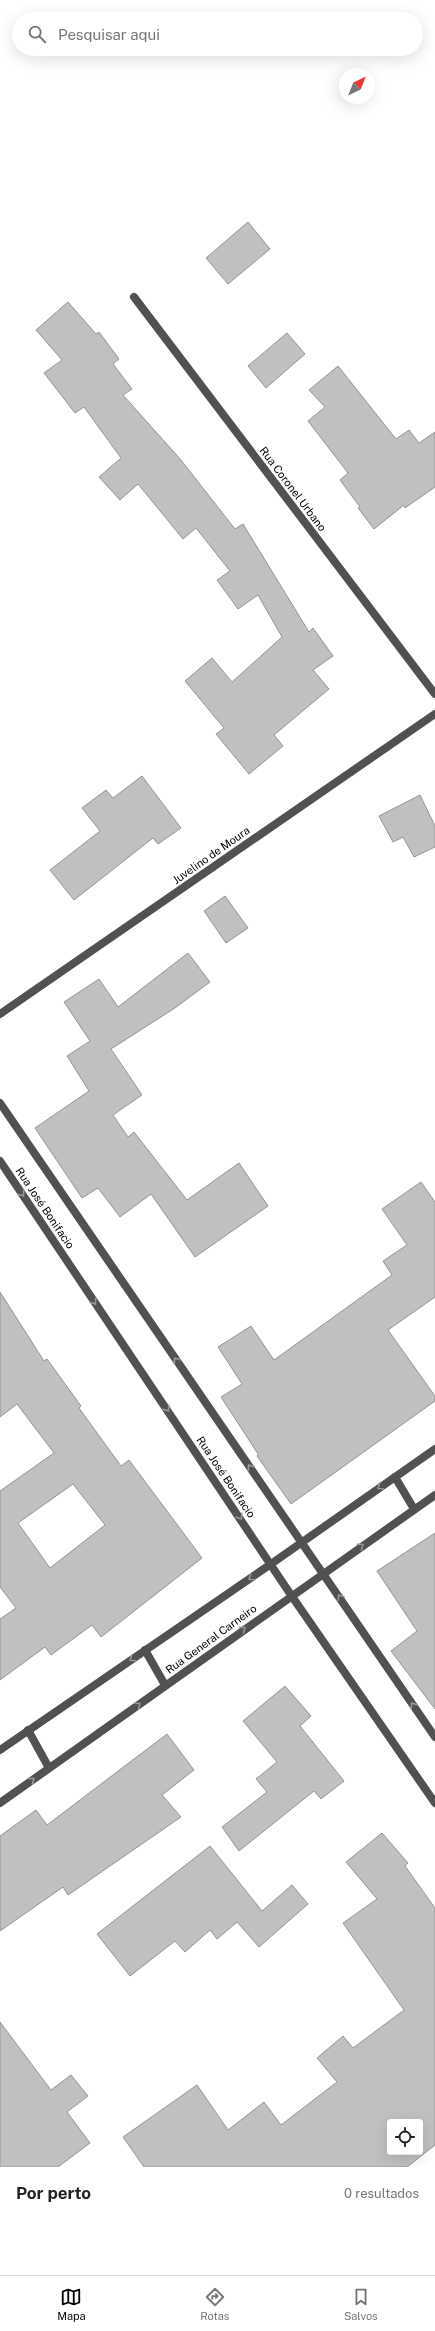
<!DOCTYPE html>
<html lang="pt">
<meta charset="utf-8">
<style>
body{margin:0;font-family:"Public Sans",sans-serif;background:#f2f2f2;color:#202124}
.controls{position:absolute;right:12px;bottom:12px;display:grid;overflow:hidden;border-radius:4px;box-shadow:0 4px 16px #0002}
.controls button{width:36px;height:36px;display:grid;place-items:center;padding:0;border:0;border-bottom:1px solid #e0e0e0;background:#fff;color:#202124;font:20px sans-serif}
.compass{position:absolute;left:339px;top:68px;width:36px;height:36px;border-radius:50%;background:#fff;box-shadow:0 4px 16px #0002;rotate:43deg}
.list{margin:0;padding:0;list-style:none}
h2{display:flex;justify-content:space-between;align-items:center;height:52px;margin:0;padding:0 16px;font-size:17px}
h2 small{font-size:13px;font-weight:400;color:#757577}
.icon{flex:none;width:22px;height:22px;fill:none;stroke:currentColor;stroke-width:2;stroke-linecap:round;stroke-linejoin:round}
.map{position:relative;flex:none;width:435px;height:2167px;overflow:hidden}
.search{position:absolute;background:#fff;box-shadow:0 4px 16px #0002;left:12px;right:12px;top:12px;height:44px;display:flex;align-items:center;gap:10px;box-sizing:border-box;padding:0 14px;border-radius:22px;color:#757577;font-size:15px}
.sheet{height:108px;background:#fff}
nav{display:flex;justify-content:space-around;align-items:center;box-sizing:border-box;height:56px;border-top:1px solid #e0e0e0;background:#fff;font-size:11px;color:#757577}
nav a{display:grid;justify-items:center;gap:2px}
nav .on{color:#000}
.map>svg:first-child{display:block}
.building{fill:#c0c0c0;stroke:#959595;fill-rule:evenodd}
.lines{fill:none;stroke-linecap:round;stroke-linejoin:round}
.minor{stroke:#515151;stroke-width:8}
.oneway{stroke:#979797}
.labels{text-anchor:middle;stroke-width:4;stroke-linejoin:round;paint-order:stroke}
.street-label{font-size:11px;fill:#000;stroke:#fff}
</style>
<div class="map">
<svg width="435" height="2167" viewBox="0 0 435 2167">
<rect width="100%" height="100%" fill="#fff"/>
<g class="building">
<path d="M248,222L270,249L228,284L206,258Z"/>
<path d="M68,302L96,334L99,332L119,359L113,364L132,389L123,395L181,460L235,529L243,524L309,632L313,628L333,656L313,670L329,689L274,735L283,746L249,774L216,734L224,728L185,681L212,658L232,682L282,637L258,595L238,609L217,580L230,571L196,528L183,539L138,484L120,500L99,477L121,458L84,407L75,413L44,373L62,360L36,330Z"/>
<path d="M287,333L305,354L266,388L248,366Z"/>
<path d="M338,366L396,439L409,430L419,443L435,432V487L405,508L404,505L374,529L358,508L360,507L340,480L348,473L308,421L325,407L309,390Z"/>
<path d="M142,776L181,828L158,844L153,838L74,900L50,870L100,831L82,808L106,790L113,798Z"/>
<path d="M420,795L435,826V847L414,857L403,837L393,842L379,816Z"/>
<path d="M225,896L248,928L226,943L204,911Z"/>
<path d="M188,953L210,982L175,1008L111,1049L142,1095L113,1115L128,1137L134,1132L187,1200L239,1163L268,1206L195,1257L151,1194L120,1217L98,1188L82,1198L35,1128L89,1091L67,1056L90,1041L64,1002L99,979L118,1007Z"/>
<path d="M421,1182L435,1202V1297L388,1330L435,1396V1401L291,1504L257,1456L258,1454L221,1397L242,1384L218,1347L251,1326L274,1360L392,1275L383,1261L407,1245L382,1209Z"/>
<path d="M0,1292L44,1361L47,1359L81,1406L79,1408L121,1466L129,1460L202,1558L101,1637L92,1625L51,1655L45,1647L0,1680V1619L16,1608L0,1587V1491L54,1453L17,1404L0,1417ZM73,1484L105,1525L50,1568L18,1523Z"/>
<path d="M435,1533V1709L391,1651L417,1631L377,1571Z"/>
<path d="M285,1686L311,1716L300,1726L344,1781L321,1799L314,1791L239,1851L222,1827L267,1792L256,1779L277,1762L243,1721Z"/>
<path d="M167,1734L194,1770L162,1795L181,1817L68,1895L63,1887L0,1931V1836L36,1810L47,1825Z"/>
<path d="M382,1833L408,1863L405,1866L435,1908V2145L407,2167H144L123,2137L197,2085L228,2130L264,2102L281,2125L337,2082L317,2058L343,2036L353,2048L404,2010L343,1923L377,1899L346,1862ZM390,2122H420V2152H390Z"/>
<path d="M210,1846L262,1911L292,1885L308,1904L259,1947L237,1922L217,1939L210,1930L185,1952L175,1941L130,1976L97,1934Z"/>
<path d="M0,2022L51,2090L71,2075L88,2096L67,2112L90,2143L58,2167H0Z"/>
</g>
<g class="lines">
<g class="minor">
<path d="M134,297L435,694"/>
<path d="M0,1014L435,714"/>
<path d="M0,1103L435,1737"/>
<path d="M0,1161L291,1595L435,1803"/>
<path d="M395,1477L414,1509"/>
<path d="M145,1650L165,1685"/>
<path d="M28,1730L49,1768"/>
<path d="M0,1750L271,1564L435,1449"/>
<path d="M0,1803L435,1495"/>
</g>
</g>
<defs><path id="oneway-chevron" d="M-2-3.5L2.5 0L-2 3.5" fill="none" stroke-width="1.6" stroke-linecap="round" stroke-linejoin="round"/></defs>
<g class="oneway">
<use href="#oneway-chevron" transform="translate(22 1194) rotate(56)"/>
<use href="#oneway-chevron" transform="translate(94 1302) rotate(56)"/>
<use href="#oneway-chevron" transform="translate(176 1360) rotate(-124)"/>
<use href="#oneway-chevron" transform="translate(167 1409) rotate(56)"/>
<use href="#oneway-chevron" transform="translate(250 1467) rotate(-124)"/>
<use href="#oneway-chevron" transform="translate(380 1487) rotate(145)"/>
<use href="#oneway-chevron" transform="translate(240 1517) rotate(56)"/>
<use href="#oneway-chevron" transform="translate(361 1546) rotate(-35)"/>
<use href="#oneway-chevron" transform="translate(251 1578) rotate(146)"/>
<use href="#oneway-chevron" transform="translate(340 1597) rotate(-124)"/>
<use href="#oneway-chevron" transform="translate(243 1629) rotate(-36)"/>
<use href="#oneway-chevron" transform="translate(132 1659) rotate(146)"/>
<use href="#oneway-chevron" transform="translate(138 1705) rotate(-35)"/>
<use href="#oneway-chevron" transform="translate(413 1705) rotate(-124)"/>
<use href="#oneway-chevron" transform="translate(32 1780) rotate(-36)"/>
</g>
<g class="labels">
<g class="street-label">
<text transform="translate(293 489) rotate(53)" y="4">Rua Coronel Urbano</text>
<text transform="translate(211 855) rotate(-35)" y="4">Juvelino de Moura</text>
<text transform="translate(45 1208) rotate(56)" y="4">Rua José Bonifacio</text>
<text transform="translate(226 1477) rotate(56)" y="4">Rua José Bonifacio</text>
<text transform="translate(211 1639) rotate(-36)" y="4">Rua General Carneiro</text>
</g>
</g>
</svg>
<div class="controls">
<button><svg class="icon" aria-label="locate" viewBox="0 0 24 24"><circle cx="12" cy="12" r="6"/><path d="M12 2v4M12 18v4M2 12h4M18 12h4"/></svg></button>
</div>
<svg class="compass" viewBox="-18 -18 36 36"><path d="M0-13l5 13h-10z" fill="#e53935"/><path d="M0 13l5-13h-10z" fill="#757577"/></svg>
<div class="search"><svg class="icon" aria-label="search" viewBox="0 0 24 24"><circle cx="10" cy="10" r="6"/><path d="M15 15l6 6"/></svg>Pesquisar aqui</div>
</div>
<section class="sheet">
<h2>Por perto<small>0 resultados</small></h2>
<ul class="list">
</ul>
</section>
<nav>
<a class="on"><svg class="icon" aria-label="map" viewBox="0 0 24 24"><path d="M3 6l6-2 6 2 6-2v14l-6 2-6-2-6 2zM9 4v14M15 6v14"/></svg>Mapa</a>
<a><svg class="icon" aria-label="directions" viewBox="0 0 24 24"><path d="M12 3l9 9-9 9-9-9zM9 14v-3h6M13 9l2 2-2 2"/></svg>Rotas</a>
<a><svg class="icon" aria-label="saved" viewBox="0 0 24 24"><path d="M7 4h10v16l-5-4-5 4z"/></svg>Salvos</a>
</nav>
